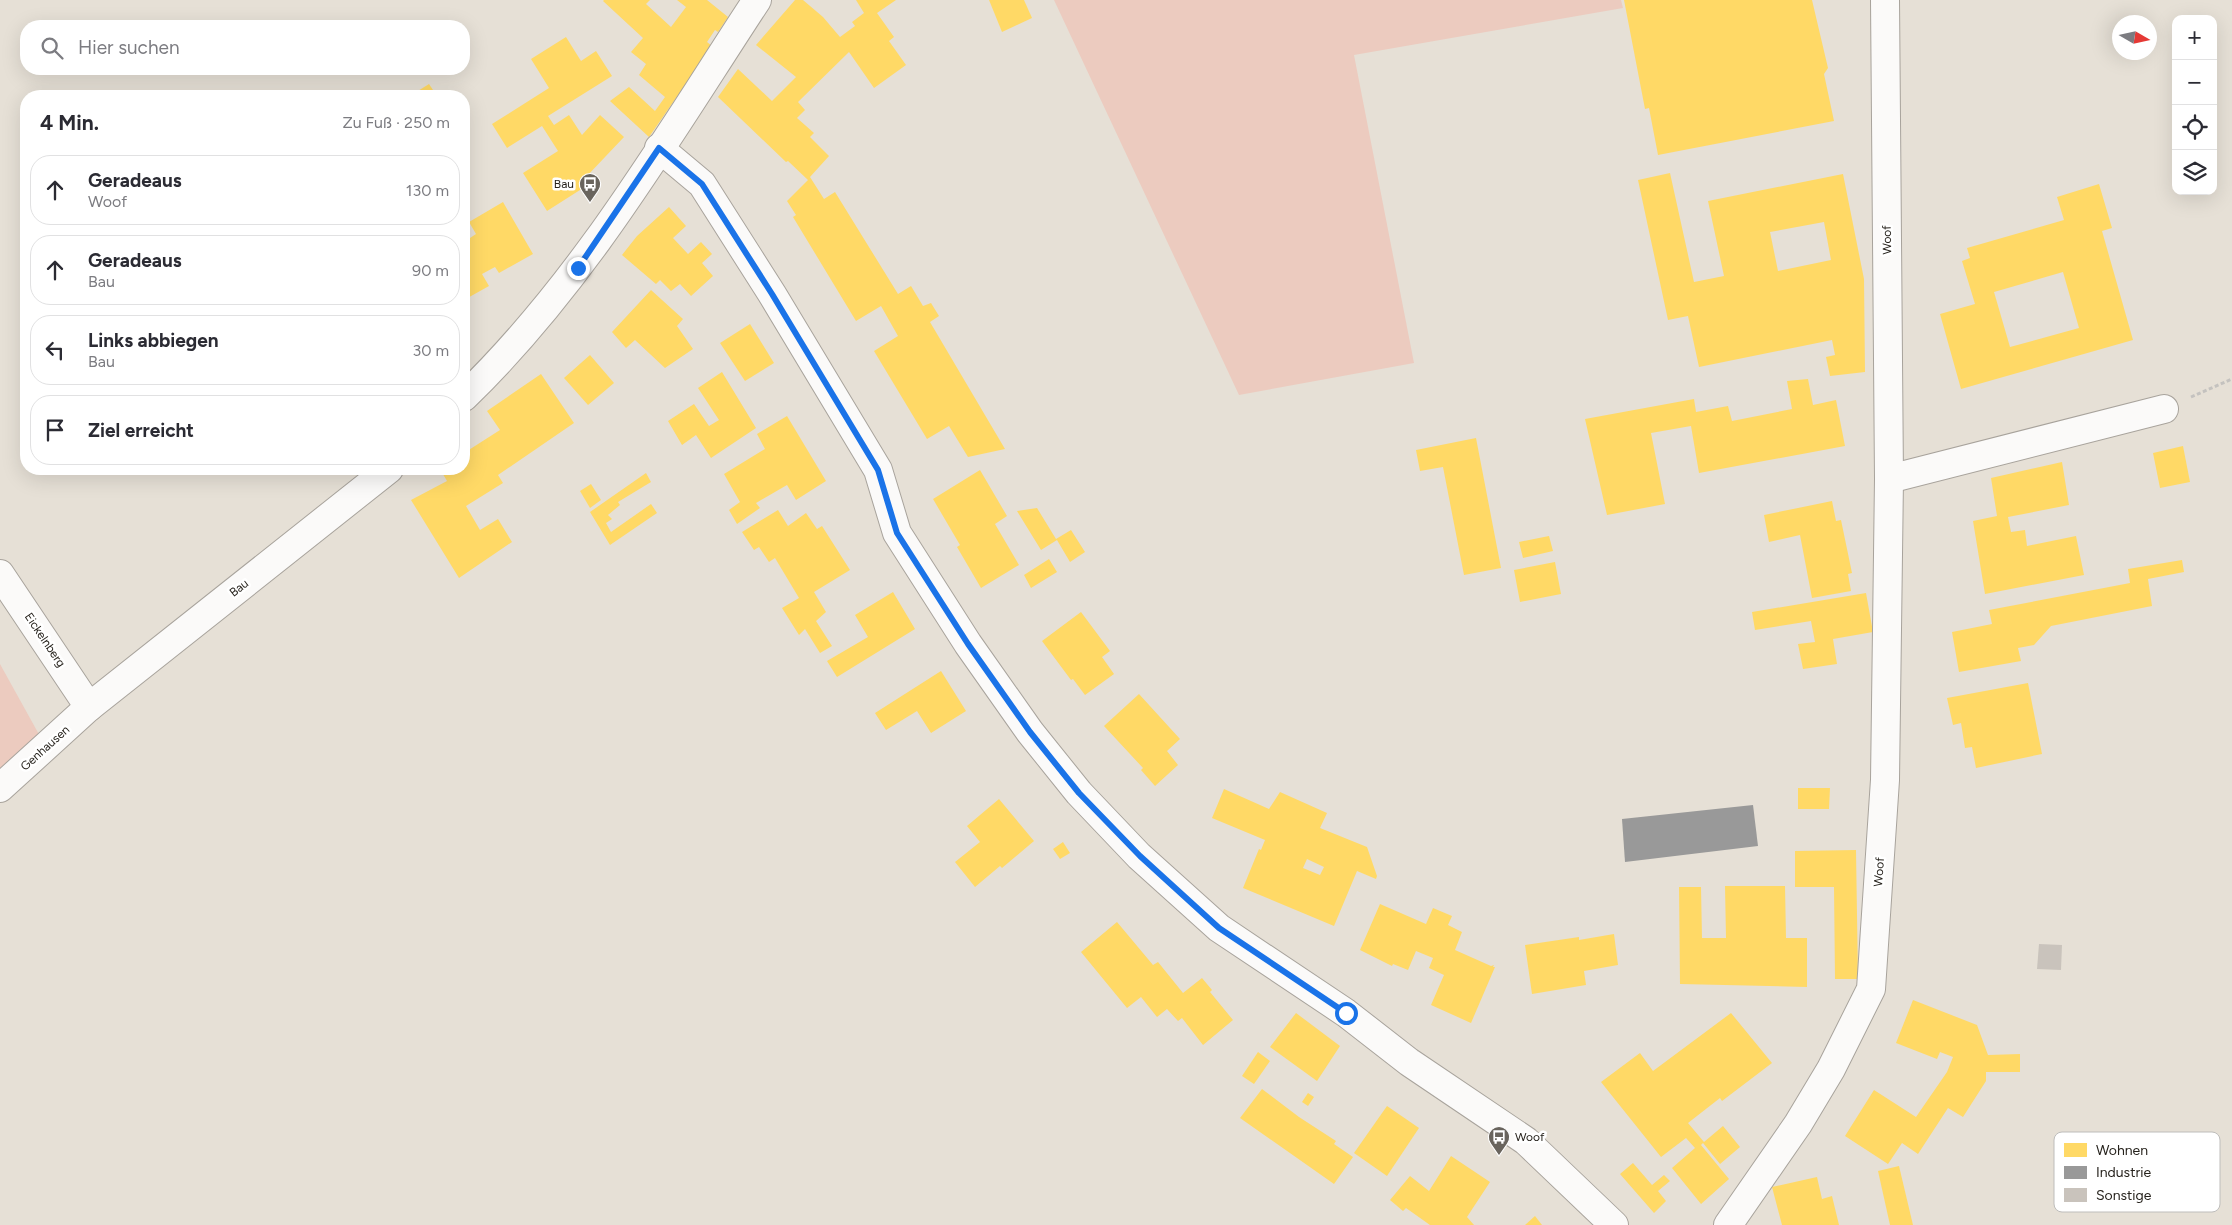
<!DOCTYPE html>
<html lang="de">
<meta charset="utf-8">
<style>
body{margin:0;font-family:Figtree,sans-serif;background:#f2f2f3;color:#2b2b33}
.controls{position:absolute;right:15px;top:15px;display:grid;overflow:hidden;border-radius:10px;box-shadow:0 5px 20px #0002}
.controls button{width:45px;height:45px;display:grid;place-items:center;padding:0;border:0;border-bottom:1px solid #e1e1e2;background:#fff;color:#2b2b33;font:25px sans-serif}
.compass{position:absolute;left:2112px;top:15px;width:45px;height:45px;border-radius:50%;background:#fff;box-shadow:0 5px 20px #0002;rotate:99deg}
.stop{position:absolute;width:15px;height:15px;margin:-11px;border:4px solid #1a73e8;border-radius:50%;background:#fff}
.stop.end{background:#1a73e8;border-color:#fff;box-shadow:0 1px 5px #0008}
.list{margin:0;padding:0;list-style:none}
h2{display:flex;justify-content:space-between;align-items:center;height:65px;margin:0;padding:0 20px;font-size:21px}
h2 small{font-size:16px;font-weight:400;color:#7c7c81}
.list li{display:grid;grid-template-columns:32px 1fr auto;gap:15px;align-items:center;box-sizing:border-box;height:70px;margin:0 10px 10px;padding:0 10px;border:1px solid #e1e1e2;border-radius:20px}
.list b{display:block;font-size:19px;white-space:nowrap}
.list p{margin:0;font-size:16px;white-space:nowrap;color:#7c7c81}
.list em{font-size:16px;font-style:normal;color:#7c7c81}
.icon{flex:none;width:28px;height:28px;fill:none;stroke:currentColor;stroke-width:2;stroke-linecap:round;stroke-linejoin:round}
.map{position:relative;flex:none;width:2232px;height:1225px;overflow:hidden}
.search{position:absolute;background:#fff;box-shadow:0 5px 20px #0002;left:20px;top:20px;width:450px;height:55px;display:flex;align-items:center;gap:12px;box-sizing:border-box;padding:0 18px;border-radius:20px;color:#7c7c81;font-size:19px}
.panel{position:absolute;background:#fff;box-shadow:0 5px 20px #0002;left:20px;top:90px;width:450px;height:385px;border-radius:20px}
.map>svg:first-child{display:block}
.green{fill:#eccbbf}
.homes{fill:#ffd966;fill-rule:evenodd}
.industry{fill:#999}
.building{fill:#c9c3bc}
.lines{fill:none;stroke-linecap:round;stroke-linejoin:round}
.minor-casing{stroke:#a8a39c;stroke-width:30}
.tertiary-casing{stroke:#a8a39c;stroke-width:30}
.path{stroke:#c4c2bf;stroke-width:3;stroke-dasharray:4 2.5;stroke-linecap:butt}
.minor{stroke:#fbfaf9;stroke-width:28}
.tertiary{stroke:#fbfaf9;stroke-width:28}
.route{stroke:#1a73e8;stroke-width:6}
.labels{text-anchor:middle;stroke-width:5;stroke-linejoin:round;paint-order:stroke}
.poi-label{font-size:12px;fill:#26221c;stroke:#fff;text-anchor:end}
.street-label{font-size:12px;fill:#26221c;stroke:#fff}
.key{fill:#fff;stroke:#bebdbb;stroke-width:1}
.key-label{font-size:14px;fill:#26221c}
</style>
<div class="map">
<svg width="2232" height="1225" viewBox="0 0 2232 1225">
<rect width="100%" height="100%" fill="#e6e0d6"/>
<g class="green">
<path d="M1054,0H1621L1623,8L1354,55L1414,363L1239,395Z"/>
<path d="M0,664L41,738L0,774Z"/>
</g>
<g class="homes">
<path d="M604,0H650L646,4L671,27L686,7L677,0H707L728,17L718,32L715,30L707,42L712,46L649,137L610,101L629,87L655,111L665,97L639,75L646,64L631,52L643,38L603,1Z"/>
<path d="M795,0H803L823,17L840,37L855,26L852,22L864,13L856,0H896L877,13L894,37L889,41L906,65L874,88L849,52L798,102L805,110L797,118L814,133L810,137L829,156L810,177L824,199L835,192L898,294L911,286L923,306L931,303L939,316L930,322L1005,449L968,457L949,426L927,439L874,351L898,336L881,306L856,321L793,217L796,215L787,201L808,180L788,161L786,162L718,97L738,69L772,101L796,77L756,45Z"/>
<path d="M989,0H1024L1032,18L1002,32Z"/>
<path d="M1624,0H1812L1828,68L1824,74L1834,121L1658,155L1649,108L1645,109Z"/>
<path d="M566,37L581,61L596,51L612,76L548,116L554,125L569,115L582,135L600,115L624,137L587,176L591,183L547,211L523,173L558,151L542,126L507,148L492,124L549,88L531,59Z"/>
<path d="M429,84L437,96H410Z"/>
<path d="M1670,173L1694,282L1724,276L1708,201L1843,174L1864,279L1865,372L1830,376L1826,357L1835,355L1832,340L1699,367L1688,316L1668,320L1638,180ZM1824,222L1831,260L1778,271L1770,232Z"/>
<path d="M2099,184L2112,228L2102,231L2133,340L1961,389L1940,314L1975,304L1962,261L1970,258L1967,248L2064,220L2057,197ZM2063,272L2079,328L2010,347L1994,292Z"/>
<path d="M503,202L533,254L499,273L495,267L482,274L489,286L464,300V242L476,234L469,222Z"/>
<path d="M669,207L686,226L673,238L688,254L701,242L712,254L702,263L713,276L691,296L680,284L671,291L660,280L656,284L622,255L637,236Z"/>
<path d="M651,290L683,319L677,326L693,349L665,368L635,340L626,348L612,332Z"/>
<path d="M750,324L774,363L745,381L720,343Z"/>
<path d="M590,355L614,383L588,405L564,378Z"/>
<path d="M722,372L756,428L711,458L696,435L682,445L668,421L694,404L709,426L719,420L698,388Z"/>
<path d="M541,374L574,423L498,475L503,483L466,506L480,530L498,519L512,542L459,578L411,500L447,481L440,469H464V453L500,430L487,411Z"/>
<path d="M1808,379L1813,405L1836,400L1845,446L1699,473L1691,426L1651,433L1665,504L1607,515L1585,419L1694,399L1696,412L1728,406L1732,421L1792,409L1787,381Z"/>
<path d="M787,416L826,481L796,500L787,485L756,503L760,508L737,524L729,510L740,502L724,474L765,449L757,434Z"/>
<path d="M1476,438L1501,568L1464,575L1443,467L1420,471L1416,450Z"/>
<path d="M2183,446L2190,482L2160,488L2153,453Z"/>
<path d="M2062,462L2069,505L2008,517L2011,532L2025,530L2027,546L2076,536L2084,575L1985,594L1973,521L1997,516L1991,478Z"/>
<path d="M980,470L1007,516L995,524L1019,565L981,588L957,547L960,545L933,499Z"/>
<path d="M646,473L651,482L618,502L620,505L608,515L612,519L606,523L611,532L651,504L657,513L610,545L590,512Z"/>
<path d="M591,484L601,500L590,508L580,491Z"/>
<path d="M1832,501L1836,521L1841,520L1852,573L1848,574L1851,591L1812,598L1800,535L1769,542L1764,515Z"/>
<path d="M1037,508L1056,539L1071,530L1085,552L1070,562L1057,540L1041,550L1017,511Z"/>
<path d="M778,510L788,526L806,513L817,529L822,526L850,570L814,592L826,612L816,621L832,646L820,653L805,629L799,635L782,608L799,598L775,558L769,562L759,547L754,550L742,532Z"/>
<path d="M1549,536L1553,551L1523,558L1519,542Z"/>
<path d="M1049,559L1057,572L1031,588L1024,575Z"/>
<path d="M2182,560L2184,572L2148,579L2152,606L2051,626L2034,645L2018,648L2021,661L1959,672L1952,632L1992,624L1989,610L2130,583L2128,569Z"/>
<path d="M1555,562L1561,594L1520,602L1514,570Z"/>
<path d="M893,592L915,629L837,677L827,661L868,637L855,615Z"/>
<path d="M1866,593L1873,632L1833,639L1837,664L1803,669L1798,644L1815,642L1811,621L1755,630L1752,612Z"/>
<path d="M1081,612L1110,651L1102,657L1114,674L1085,695L1073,679L1071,680L1042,641Z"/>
<path d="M941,671L966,711L931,733L917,711L886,730L875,713Z"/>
<path d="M2028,683L2042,754L1976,768L1972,747L1965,748L1961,723L1953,725L1947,698Z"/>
<path d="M1139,694L1180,739L1167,751L1178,765L1155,786L1141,770L1143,768L1104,726Z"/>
<path d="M1798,788H1830L1829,809H1798Z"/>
<path d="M1224,789L1269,809L1280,792L1327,813L1320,828L1367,847L1377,876L1376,879L1357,871L1334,926L1243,888L1259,849L1261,850L1265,840L1212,818ZM1307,859L1324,867L1320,875L1303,868Z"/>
<path d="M999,799L1034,841L1002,868L1000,866L975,887L955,862L980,842L967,826Z"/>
<path d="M1063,842L1070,853L1060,859L1053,849Z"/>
<path d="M1856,850L1858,979H1835L1834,887H1795V851Z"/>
<path d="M1725,886H1785L1786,938H1807V987L1680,984L1679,887H1701L1702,938H1726Z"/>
<path d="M1380,904L1426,924L1433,908L1452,916L1448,925L1462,932L1455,950L1491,966L1494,965L1493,967H1495L1471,1023L1431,1005L1444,975L1429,968L1433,958L1416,951L1408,970L1393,964L1392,966L1360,950Z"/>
<path d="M1117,922L1153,965L1158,962L1183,993L1202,978L1212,990L1210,992L1233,1020L1203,1045L1182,1018L1178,1021L1167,1009L1157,1017L1141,997L1127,1008L1081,952Z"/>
<path d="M1614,934L1618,965L1584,971L1586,985L1532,994L1525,945L1579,937V940Z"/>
<path d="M1913,1000L1977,1025L1988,1055L2020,1054V1072H1986V1081L1963,1117L1948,1108L1918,1154L1902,1143L1888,1164L1845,1136L1874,1090L1916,1117L1947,1072L1953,1057L1940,1052L1937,1059L1896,1043Z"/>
<path d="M1296,1013L1340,1046L1317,1081L1270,1047Z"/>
<path d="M1731,1013L1772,1063L1722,1101L1720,1098L1688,1123L1704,1142L1723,1126L1740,1147L1720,1164L1703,1143L1701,1145L1729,1179L1701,1204L1672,1168L1695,1148L1686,1138L1661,1157L1601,1082L1640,1053L1653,1071Z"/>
<path d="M1258,1052L1270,1061L1254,1084L1242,1076Z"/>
<path d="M1262,1089L1299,1117L1336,1141L1334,1144L1353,1157L1334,1184L1240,1118Z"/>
<path d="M1308,1093L1314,1097L1308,1106L1302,1102Z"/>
<path d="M1387,1106L1419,1128L1387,1176L1354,1153Z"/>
<path d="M1451,1156L1490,1182L1467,1217L1474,1225H1430L1406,1208L1403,1211L1390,1200L1410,1176L1429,1191Z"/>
<path d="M1633,1163L1652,1185L1664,1175L1670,1181L1658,1191L1666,1201L1654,1213L1620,1174Z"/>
<path d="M1899,1166L1913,1225H1890L1878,1171Z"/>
<path d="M1817,1177L1822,1199L1832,1196L1839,1225H1782L1772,1187Z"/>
<path d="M1535,1216L1542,1225H1525Z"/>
</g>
<path class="industry" d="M1753,805L1758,846L1625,862L1622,819Z"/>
<path class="building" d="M2039,944L2062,945L2061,970L2037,969Z"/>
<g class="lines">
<g class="minor-casing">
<g id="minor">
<path d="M1889,479L2164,409"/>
<path d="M1728,1225L1798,1124L1831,1069L1871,989L1885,780L1889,479L1885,0"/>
</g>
</g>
<g class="tertiary-casing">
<g id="tertiary">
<path d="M659,148L702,184L772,294L878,470L897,533L968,644L1030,732L1079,793L1139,856L1219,928L1346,1013L1409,1062L1526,1141L1614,1225"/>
<path d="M464,397C583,282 667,137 757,0"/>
<path d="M0,574L89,707"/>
<path d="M0,788L89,707L389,469"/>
</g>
</g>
<path class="path" d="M2191,397L2232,379"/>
<use href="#minor" class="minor"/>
<use href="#tertiary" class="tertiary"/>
</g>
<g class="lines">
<path class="route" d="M578,268L659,148L702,184L772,294L878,470L897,533L968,644L1030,732L1079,793L1140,856L1219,928L1346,1013"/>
</g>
<defs>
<g id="bus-pin" transform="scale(1.125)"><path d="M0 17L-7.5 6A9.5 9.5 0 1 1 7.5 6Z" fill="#69645d" stroke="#fff"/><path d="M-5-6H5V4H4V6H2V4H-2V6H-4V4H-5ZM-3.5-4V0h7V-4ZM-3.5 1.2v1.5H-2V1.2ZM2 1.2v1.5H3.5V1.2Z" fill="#fff"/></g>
</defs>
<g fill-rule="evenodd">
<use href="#bus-pin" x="590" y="184"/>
<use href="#bus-pin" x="1499" y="1137"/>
</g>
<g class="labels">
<g class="poi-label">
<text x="574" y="188">Bau</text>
<text x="1515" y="1141" text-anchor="start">Woof</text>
</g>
<g class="street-label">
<text transform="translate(1887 240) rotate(-91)" y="4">Woof</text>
<text transform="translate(239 588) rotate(-38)" y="4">Bau</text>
<text transform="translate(45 640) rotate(56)" y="4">Eickelnberg</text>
<text transform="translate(45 748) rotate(-42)" y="4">Genhausen</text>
<text transform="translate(1879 872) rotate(-86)" y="4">Woof</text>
</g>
</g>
<rect x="2054" y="1132" width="166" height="80" rx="8" class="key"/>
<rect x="2064" y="1143" width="23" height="14" fill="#ffd966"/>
<rect x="2064" y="1166" width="23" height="13" fill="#999"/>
<rect x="2064" y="1188" width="23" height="14" fill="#c9c3bc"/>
<g class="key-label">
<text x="2096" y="1155">Wohnen</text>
<text x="2096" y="1177">Industrie</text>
<text x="2096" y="1200">Sonstige</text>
</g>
</svg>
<div class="controls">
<button>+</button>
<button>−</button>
<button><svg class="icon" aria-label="locate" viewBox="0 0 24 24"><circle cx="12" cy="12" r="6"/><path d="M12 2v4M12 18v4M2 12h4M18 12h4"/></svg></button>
<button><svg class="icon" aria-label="layers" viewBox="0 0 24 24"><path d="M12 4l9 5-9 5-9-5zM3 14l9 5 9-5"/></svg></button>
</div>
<svg class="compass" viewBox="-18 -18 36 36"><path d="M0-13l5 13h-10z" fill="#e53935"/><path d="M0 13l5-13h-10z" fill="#7c7c81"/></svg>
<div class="stop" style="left:1346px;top:1013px"></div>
<div class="stop end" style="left:578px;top:268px"></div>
<div class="search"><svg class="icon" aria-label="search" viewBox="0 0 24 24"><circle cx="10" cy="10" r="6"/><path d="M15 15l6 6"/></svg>Hier suchen</div>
<section class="panel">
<h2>4 Min.<small>Zu Fuß · 250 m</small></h2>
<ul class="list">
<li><svg class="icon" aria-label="ahead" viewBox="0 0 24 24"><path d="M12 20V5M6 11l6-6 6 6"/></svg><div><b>Geradeaus</b><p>Woof</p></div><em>130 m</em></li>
<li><svg class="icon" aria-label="ahead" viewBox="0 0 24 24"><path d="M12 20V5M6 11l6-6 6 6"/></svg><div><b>Geradeaus</b><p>Bau</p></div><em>90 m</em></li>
<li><svg class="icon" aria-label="left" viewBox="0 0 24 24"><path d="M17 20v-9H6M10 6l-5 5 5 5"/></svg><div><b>Links abbiegen</b><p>Bau</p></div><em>30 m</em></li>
<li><svg class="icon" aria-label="arrive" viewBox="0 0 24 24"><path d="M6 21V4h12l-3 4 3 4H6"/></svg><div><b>Ziel erreicht</b></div></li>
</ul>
</section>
</div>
